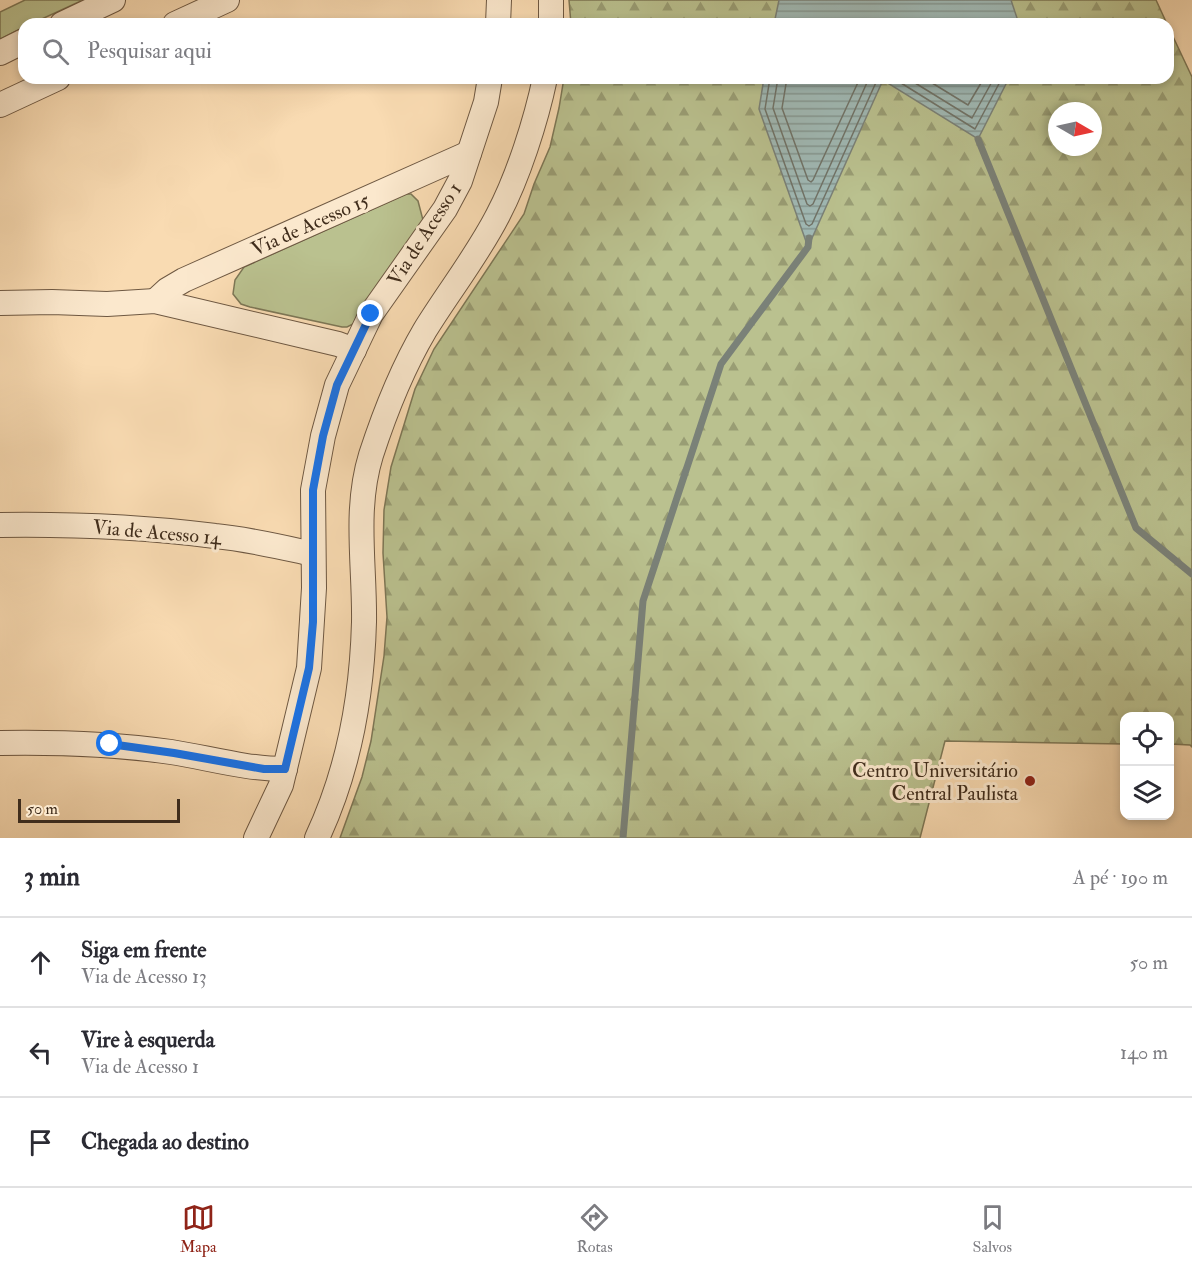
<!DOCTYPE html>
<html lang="pt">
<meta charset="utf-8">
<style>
body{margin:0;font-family:"IM FELL Double Pica",serif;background:#f7f7f7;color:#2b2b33}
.controls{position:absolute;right:18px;bottom:18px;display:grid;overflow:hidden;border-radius:12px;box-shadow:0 3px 9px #0003}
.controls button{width:54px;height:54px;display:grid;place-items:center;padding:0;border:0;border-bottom:2px solid #e1e1e2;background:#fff;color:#2b2b33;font:30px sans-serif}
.compass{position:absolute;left:1048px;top:102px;width:54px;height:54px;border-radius:50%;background:#fff;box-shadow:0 3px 9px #0003;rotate:99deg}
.scale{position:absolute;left:18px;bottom:15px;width:162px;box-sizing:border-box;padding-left:6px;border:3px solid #402d1c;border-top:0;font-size:16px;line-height:21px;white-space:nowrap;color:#402d1c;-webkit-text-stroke:4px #fbe8cd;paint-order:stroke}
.stop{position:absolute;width:18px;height:18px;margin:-14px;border:4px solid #1a73e8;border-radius:50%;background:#fff}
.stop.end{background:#1a73e8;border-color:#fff;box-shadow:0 2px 6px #0008}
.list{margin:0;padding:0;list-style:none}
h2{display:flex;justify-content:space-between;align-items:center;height:78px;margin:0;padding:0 24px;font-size:26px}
h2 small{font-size:20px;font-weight:400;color:#7c7c81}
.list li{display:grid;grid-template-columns:39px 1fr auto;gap:18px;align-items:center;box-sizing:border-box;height:90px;padding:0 24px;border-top:2px solid #e1e1e2}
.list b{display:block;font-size:22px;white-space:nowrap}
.list p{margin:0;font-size:20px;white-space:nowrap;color:#7c7c81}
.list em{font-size:20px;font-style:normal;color:#7c7c81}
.icon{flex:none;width:33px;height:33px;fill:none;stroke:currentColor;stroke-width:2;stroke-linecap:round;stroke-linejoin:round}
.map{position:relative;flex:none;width:1192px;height:838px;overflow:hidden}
.search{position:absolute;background:#fff;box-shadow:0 3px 9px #0003;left:18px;right:18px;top:18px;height:66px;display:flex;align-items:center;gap:15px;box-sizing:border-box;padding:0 21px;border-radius:18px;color:#7c7c81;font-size:22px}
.sheet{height:348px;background:#fff}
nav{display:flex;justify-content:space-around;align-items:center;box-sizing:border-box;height:84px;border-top:2px solid #e1e1e2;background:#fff;font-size:16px;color:#7c7c81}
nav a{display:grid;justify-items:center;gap:3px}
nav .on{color:#8f2418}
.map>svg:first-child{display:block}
.green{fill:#bac18f;stroke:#7d7756;stroke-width:1.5}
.forest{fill:url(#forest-firs);stroke:#7d7756;stroke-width:1.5;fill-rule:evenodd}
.water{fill:url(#water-rules);stroke:#7a8178;stroke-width:1.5}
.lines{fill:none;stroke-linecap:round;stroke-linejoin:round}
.shore{stroke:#707368;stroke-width:1.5}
.stream{stroke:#7a8178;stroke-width:7}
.minor-casing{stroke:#6e5842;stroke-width:26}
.minor{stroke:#fbe8cd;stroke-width:24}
.route{stroke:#1a73e8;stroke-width:8}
.poi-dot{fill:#8f2418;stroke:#fbe8cd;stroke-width:2}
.labels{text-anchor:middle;stroke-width:6;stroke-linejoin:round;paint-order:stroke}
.street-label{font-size:20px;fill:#402d1c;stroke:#fbe8cd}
.poi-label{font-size:20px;fill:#402d1c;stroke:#fbe8cd;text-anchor:end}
</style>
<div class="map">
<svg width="1192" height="838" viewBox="0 0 1192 838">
<defs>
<pattern id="forest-firs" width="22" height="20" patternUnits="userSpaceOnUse" patternTransform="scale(1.5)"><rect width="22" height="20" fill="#bac18f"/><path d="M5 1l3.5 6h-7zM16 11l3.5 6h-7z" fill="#999d74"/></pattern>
<pattern id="water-rules" width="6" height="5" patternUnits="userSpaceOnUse" patternTransform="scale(1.5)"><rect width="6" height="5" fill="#a0b9b5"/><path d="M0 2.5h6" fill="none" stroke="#849792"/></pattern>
</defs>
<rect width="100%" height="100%" fill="#f9dbb2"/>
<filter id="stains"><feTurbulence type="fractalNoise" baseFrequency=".00333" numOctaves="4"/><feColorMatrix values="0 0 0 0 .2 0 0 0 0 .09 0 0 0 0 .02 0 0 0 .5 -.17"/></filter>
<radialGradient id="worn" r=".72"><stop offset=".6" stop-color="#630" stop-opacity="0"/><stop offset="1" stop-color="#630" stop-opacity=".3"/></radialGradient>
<g class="green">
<path d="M25,0H83L31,24H24V27L0,39V12Z"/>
<path d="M406,194H411L418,201L423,220L357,322L347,327H342L250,307L241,304L233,294L235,280L244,267Z"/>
</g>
<g class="forest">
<path d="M569,0H1156L1167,24H571Z"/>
<path d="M1168,26L1192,77V747L1190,745L1170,744V716H1124V744L945,741L920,838H340L362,777L371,741L384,656L387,617L383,553L384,510L391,467L415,389L434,349L524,214L534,184L550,147L559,108L564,78H1168ZM1057,111H1093V147H1057Z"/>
</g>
<g class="water">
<path d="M779,0H1011L1019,24H774Z"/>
<path d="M764,78H1009L978,139L883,80L808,247L759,109Z"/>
</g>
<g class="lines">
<g class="shore">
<path d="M770,78L765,109L806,224L809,226L812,224L878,78"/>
<path d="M778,78L773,108L807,204L810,206L813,204L869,78"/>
<path d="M787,78L782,108L808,180L811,182L813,180L860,78"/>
<path d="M893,78L975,129L1002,78"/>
<path d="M907,78L972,118L994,78"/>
<path d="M924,78L968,105L984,78"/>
</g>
<g class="stream">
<path d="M978,139L1136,528L1192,574"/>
<path d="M623,838L643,601L721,364L808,247L809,238"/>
</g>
<g class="minor-casing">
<g id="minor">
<path d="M62,24L113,0"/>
<path d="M175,24L227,0"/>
<path d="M498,24L499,0"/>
<path d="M551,24V0"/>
<path d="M0,53L24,41"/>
<path d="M0,105L58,78"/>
<path d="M155,301L167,290L184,280L469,153"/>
<path d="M0,303L52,302L107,304L155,301L338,344L354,350"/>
<path d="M0,525C72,524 143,527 215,536C248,539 281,547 313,554"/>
<path d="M0,743C58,742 114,744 171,752C209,758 246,769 285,769"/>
<path d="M256,838L281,785L309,668L314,588L313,490L323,436L337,385L371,314L445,209L460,181L486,102L490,78"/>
<path d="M317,838C349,770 362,697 364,622C365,566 354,510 371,455C385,412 402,369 425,330C449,291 477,256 498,215C518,177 536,121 545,78"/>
</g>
</g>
<use href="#minor" class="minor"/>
</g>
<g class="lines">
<path class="route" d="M110,744L174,753L264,769H285L309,668L313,622V490L323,436L337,385L371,314"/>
</g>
<circle class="poi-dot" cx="1030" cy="781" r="6"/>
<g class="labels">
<g class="street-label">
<text transform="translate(310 224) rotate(-24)" y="7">Via de Acesso 15</text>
<text transform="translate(424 234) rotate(-57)" y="7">Via de Acesso 1</text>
<text transform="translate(157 532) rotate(5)" y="7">Via de Acesso 14</text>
</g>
<g class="poi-label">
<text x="1018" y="777">Centro Universitário<tspan x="1018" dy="23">Central Paulista</tspan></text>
</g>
</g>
<rect width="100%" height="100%" filter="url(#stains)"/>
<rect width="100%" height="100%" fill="url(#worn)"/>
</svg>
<div class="controls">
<button><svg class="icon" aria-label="locate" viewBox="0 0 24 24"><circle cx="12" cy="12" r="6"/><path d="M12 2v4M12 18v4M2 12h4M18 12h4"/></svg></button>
<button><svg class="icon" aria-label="layers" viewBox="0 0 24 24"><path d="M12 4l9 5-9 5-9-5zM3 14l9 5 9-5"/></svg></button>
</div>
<svg class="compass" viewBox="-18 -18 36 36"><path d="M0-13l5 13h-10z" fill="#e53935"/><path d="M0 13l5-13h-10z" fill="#7c7c81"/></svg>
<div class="scale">50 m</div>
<div class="stop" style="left:110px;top:744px"></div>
<div class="stop end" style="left:371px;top:314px"></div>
<div class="search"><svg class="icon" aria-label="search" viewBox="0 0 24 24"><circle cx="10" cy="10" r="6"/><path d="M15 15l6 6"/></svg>Pesquisar aqui</div>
</div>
<section class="sheet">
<h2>3 min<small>A pé · 190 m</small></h2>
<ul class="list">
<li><svg class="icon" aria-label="ahead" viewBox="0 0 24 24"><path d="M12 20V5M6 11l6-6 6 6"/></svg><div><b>Siga em frente</b><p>Via de Acesso 13</p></div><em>50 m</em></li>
<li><svg class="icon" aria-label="left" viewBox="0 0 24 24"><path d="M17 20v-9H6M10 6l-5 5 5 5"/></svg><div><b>Vire à esquerda</b><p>Via de Acesso 1</p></div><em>140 m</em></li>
<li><svg class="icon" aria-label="arrive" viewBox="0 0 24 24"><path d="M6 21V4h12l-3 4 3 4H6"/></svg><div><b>Chegada ao destino</b></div></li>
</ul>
</section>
<nav>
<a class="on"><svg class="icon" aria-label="map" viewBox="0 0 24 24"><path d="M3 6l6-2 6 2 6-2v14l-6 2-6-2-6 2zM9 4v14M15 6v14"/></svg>Mapa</a>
<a><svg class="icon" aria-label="directions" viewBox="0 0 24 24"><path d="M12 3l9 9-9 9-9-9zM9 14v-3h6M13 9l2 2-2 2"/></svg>Rotas</a>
<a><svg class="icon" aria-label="saved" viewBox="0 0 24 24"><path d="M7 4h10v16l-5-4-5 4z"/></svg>Salvos</a>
</nav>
